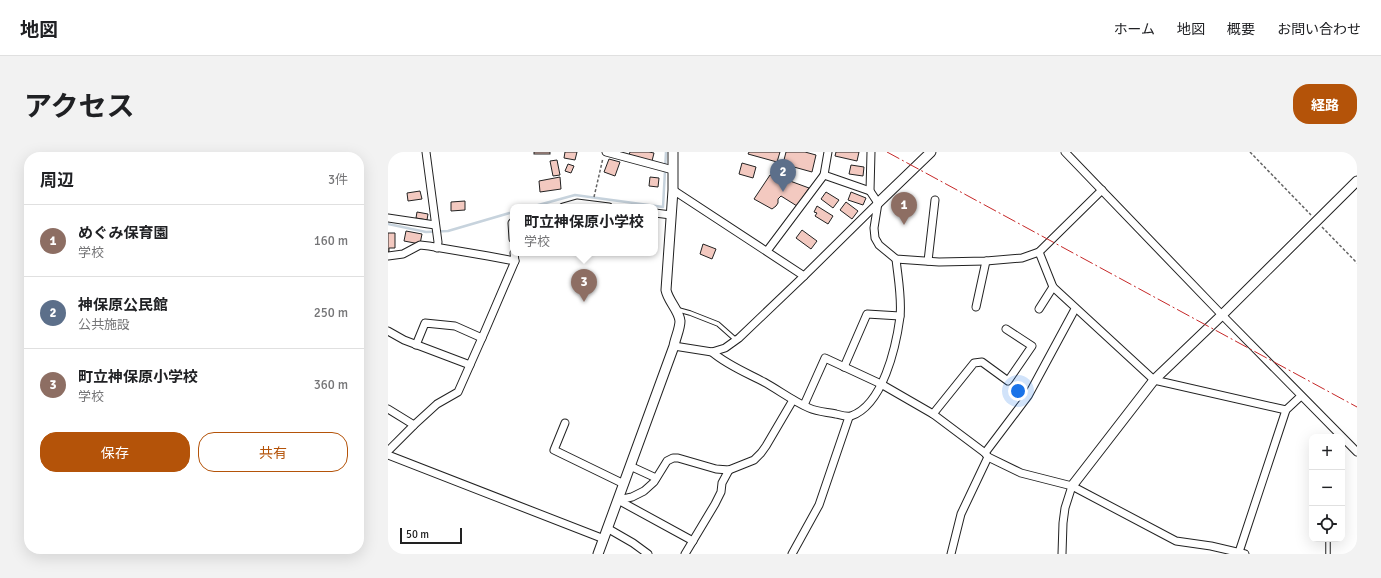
<!DOCTYPE html>
<html lang="ja">
<meta charset="utf-8">
<style>
body{margin:0;font-family:Signika,"Noto Sans JP",sans-serif;background:#f2f2f2;color:#202124}
.controls{position:absolute;right:12px;bottom:12px;display:grid;overflow:hidden;border-radius:8px;box-shadow:0 4px 16px #0002}
.controls button{width:36px;height:36px;display:grid;place-items:center;padding:0;border:0;border-bottom:1px solid #e0e0e0;background:#fff;color:#202124;font:20px sans-serif}
.scale{position:absolute;left:12px;bottom:10px;width:62px;box-sizing:border-box;padding-left:4px;border:2px solid #222;border-top:0;font-size:11px;line-height:14px;white-space:nowrap;color:#222;-webkit-text-stroke:3px #fff;paint-order:stroke}
.you{position:absolute;left:630px;top:239px;width:14px;height:14px;margin:-10px;border:3px solid #fff;border-radius:50%;background:#1a73e8;box-shadow:0 0 0 6px #1a73e833}
.badge{display:grid;place-items:center;width:26px;height:26px;border-radius:50%;background:#b45309;color:#fff;font-size:13px;font-weight:700}
.pin{position:absolute;translate:-50% -33px;filter:drop-shadow(0 1px 2px #0008)}
.pin::after{content:'';position:absolute;top:21px;width:14px;height:12px;background:inherit;clip-path:polygon(0 0,100% 0,50% 100%)}
.popup{position:absolute;left:122px;top:52px;width:148px;height:52px;box-sizing:border-box;display:grid;place-content:center;border-radius:8px;background:#fff;filter:drop-shadow(0 1px 3px #0005);font-size:13px;white-space:nowrap;color:#757577}
.popup b{font-size:15px;color:#202124}
.popup::after{content:'';position:absolute;left:50%;top:100%;margin-left:-8px;border:8px solid transparent;border-top-color:#fff}
.list{margin:0;padding:0;list-style:none}
h2{display:flex;justify-content:space-between;align-items:center;height:52px;margin:0;padding:0 16px;font-size:17px}
h2 small{font-size:13px;font-weight:400;color:#757577}
.list li{display:grid;grid-template-columns:26px 1fr auto;gap:12px;align-items:center;box-sizing:border-box;height:72px;padding:0 16px;border-top:1px solid #e0e0e0}
.list b{display:block;font-size:15px;white-space:nowrap}
.list p{margin:0;font-size:13px;white-space:nowrap;color:#757577}
.list em{font-size:13px;font-style:normal;color:#757577}
.actions{display:flex;gap:8px;padding:12px 16px}
.actions a{flex:1;padding:9px 0;border:1px solid #b45309;border-radius:16px;text-align:center;font-size:14px;color:#b45309}
.actions .main{background:#b45309;color:#fff}
.icon{flex:none;width:22px;height:22px;fill:none;stroke:currentColor;stroke-width:2;stroke-linecap:round;stroke-linejoin:round}
.map{position:relative;flex:none;width:969px;height:402px;overflow:hidden;border-radius:16px}
header{display:flex;align-items:center;gap:24px;box-sizing:border-box;height:56px;padding:0 20px;background:#fff;border-bottom:1px solid #e0e0e0}
header strong{font-size:19px}
nav{display:flex;gap:22px;margin-inline-start:auto;font-size:14px}
.intro{display:flex;align-items:center;justify-content:space-between;box-sizing:border-box;height:96px;padding:0 24px}
h1{margin:0;font-size:28px}
.button{padding:10px 18px;border-radius:16px;background:#b45309;color:#fff;font-size:14px;font-weight:700}
main{display:flex;gap:24px;padding:0 24px}
aside{flex:1;background:#fff;border-radius:16px;box-shadow:0 4px 16px #0002}
.map>svg:first-child{display:block}
.lines{fill:none;stroke-linecap:round;stroke-linejoin:round}
.stream{stroke:#c7d3dd;stroke-width:2.5}
.building{fill:#f3c9c0;stroke:#222}
.service-casing{stroke:#222;stroke-width:5.5}
.minor-casing{stroke:#222;stroke-width:9}
.tertiary-casing{stroke:#222;stroke-width:11}
.path{stroke:#646464;stroke-width:1.5;stroke-dasharray:3 2;stroke-linecap:butt}
.service{stroke:#fff;stroke-width:3.5}
.minor{stroke:#fff;stroke-width:7}
.tertiary{stroke:#fff;stroke-width:9}
.power{stroke:#c62828;stroke-width:1;stroke-dasharray:14 3 2 3;stroke-linecap:butt}
</style>
<header>
<strong>地図</strong>
<nav><a>ホーム</a><a>地図</a><a>概要</a><a>お問い合わせ</a></nav>
</header>
<div class="intro"><h1>アクセス</h1><a class="button">経路</a></div>
<main>
<aside>
<h2>周辺<small>3件</small></h2>
<ul class="list">
<li><span class="badge" style="background:#8d6e63">1</span><div><b>めぐみ保育園</b><p>学校</p></div><em>160 m</em></li>
<li><span class="badge" style="background:#5c6f8a">2</span><div><b>神保原公民館</b><p>公共施設</p></div><em>250 m</em></li>
<li><span class="badge" style="background:#8d6e63">3</span><div><b>町立神保原小学校</b><p>学校</p></div><em>360 m</em></li>
</ul>
<div class="actions"><a class="main">保存</a><a>共有</a></div>
</aside>
<div class="map">
<svg width="969" height="402" viewBox="0 0 969 402">
<rect width="100%" height="100%" fill="#fff"/>
<g class="lines">
<g class="stream">
<path d="M143,55L187,43L275,55L278,0"/>
<path d="M0,72L38,80L60,79L125,60"/>
</g>
</g>
<g class="building">
<rect x="146" y="0" width="16" height="2"/>
<path d="M177,0H189L187,8L176,6Z"/>
<path d="M242,0H261L266,1L264,9L241,3Z"/>
<path d="M361,0H392L389,10L360,2Z"/>
<path d="M398,0H417L428,3L424,20L395,12Z"/>
<path d="M448,0H471L469,9L447,4Z"/>
<path d="M221,7L232,10L227,24L216,20Z"/>
<path d="M169,8L172,23L165,24L162,9Z"/>
<path d="M354,11L368,15L365,26L351,22Z"/>
<path d="M180,12L186,14L183,21L177,19Z"/>
<path d="M463,13L476,15L475,24L461,22Z"/>
<path d="M382,23L391,26L393,23L402,29L421,36L409,54L393,44L390,47V51L388,54L384,57L366,47Z"/>
<path d="M172,25L173,37L152,40L151,29Z"/>
<path d="M262,25L271,26L270,35L261,34Z"/>
<path d="M32,39L34,47L20,49L19,41Z"/>
<path d="M438,40L451,48L445,56L433,47Z"/>
<path d="M463,40L478,46L475,53L460,48Z"/>
<path d="M77,49V58L63,59V50Z"/>
<path d="M458,50L470,59L464,67L452,58Z"/>
<path d="M429,54L445,64L440,72L427,64L429,61L426,60Z"/>
<path d="M29,60L40,62L39,68L28,66Z"/>
<path d="M414,78L429,89L423,97L408,86Z"/>
<path d="M18,79L34,82L32,92L16,89Z"/>
<path d="M0,81H7V96H1V100H0Z"/>
<path d="M315,92L328,97L324,107L312,102Z"/>
</g>
<g class="lines">
<g class="service-casing">
<g id="service">
<path d="M291,158L302,161L330,172L348,188"/>
<path d="M940,387V402"/>
</g>
</g>
<g class="minor-casing">
<g id="minor">
<path d="M38,0L50,90L49,96"/>
<path d="M218,0L285,18"/>
<path d="M440,0L436,23L482,39"/>
<path d="M483,0L482,39L490,51L486,76L487,86L491,93L508,107L551,110L598,109L634,106L651,100L714,38"/>
<path d="M677,0L834,163L969,300"/>
<path d="M285,38L416,124"/>
<path d="M175,55L189,51L221,55"/>
<path d="M267,61L283,63"/>
<path d="M0,66L47,73"/>
<path d="M125,70L124,71L125,87"/>
<path d="M379,99L436,23"/>
<path d="M651,100L665,135L766,228L898,258"/>
<path d="M0,104L15,102L32,93L41,94L100,104L127,109"/>
<path d="M540,109L547,48"/>
<path d="M588,155L598,109"/>
<path d="M651,157L665,135"/>
<path d="M0,179L16,188L82,213"/>
<path d="M28,193L37,171L67,174L94,186"/>
<path d="M286,194L324,200L337,196L351,186L416,124L490,51"/>
<path d="M324,200C339,213 359,221 376,230C392,239 405,249 421,256C430,260 439,260 448,262C452,263 458,265 463,264C495,253 508,195 512,165C514,146 510,126 508,107"/>
<path d="M456,215L479,162L512,164"/>
<path d="M416,253L437,206L493,232L545,262L597,301L600,305L633,321L684,334L788,389L823,394L857,402"/>
<path d="M0,257L26,273"/>
<path d="M545,262L586,211L594,210L620,229L644,194L618,177"/>
<path d="M177,271L166,298L236,332"/>
<path d="M0,299L26,273L49,252L70,240L97,179L127,109L126,101"/>
<path d="M597,301L640,244L687,157"/>
<path d="M0,303L216,387"/>
<path d="M242,314L268,326"/>
<path d="M230,348L244,345L256,339L266,330L279,309L285,306H290L328,317L341,318L366,308L373,301L378,294L405,248"/>
<path d="M230,348L305,389"/>
<path d="M219,376L245,391L260,402"/>
<path d="M851,400L898,258L913,244"/>
<path d="M297,402L327,352L333,340L334,331L341,318"/>
<path d="M404,402L431,353L461,265"/>
<path d="M563,402L573,362L600,305"/>
<path d="M674,402L675,371L677,356L684,334"/>
</g>
</g>
<g class="tertiary-casing">
<g id="tertiary">
<path d="M490,51L543,0"/>
<path d="M684,334L766,228L834,163L969,29"/>
<path d="M210,402L286,194C287,187 292,177 292,169C291,158 280,149 278,138L285,38V0"/>
</g>
</g>
<g class="path">
<path d="M862,0L923,63"/>
<path d="M206,45L215,6"/>
<path d="M934,75L969,111"/>
</g>
<use href="#service" class="service"/>
<use href="#minor" class="minor"/>
<use href="#tertiary" class="tertiary"/>
<path class="power" d="M499,0L969,255"/>
</g>
</svg>
<div class="controls">
<button>+</button>
<button>−</button>
<button><svg class="icon" aria-label="locate" viewBox="0 0 24 24"><circle cx="12" cy="12" r="6"/><path d="M12 2v4M12 18v4M2 12h4M18 12h4"/></svg></button>
</div>
<div class="scale">50 m</div>
<div class="you"></div>
<div class="pin badge" style="left:516px;top:73px;background:#8d6e63">1</div>
<div class="pin badge" style="left:395px;top:40px;background:#5c6f8a">2</div>
<div class="pin badge" style="left:196px;top:150px;background:#8d6e63">3</div>
<div class="popup"><b>町立神保原小学校</b>学校</div>
</div>
</main>
